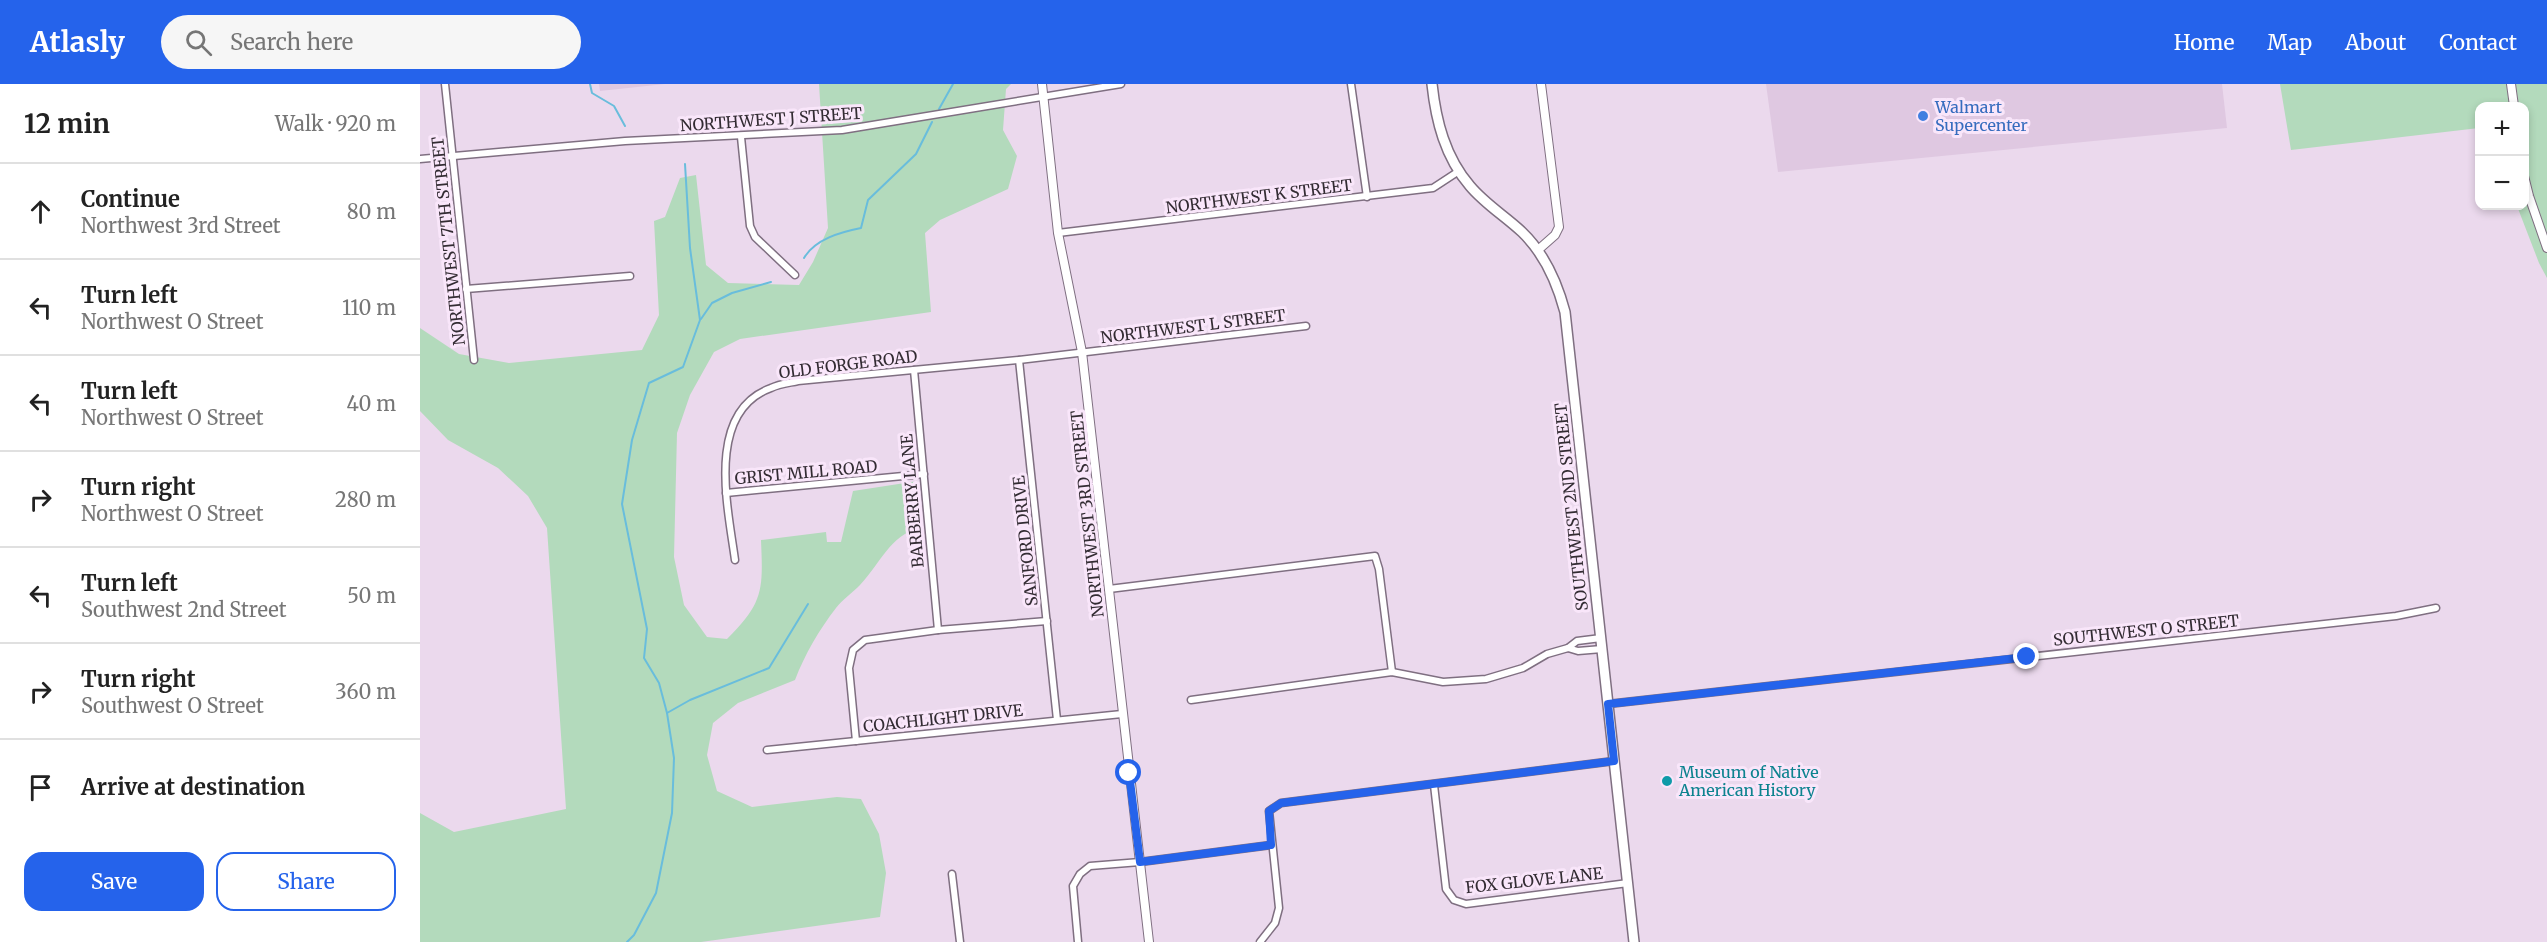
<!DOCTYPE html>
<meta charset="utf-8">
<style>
body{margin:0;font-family:Merriweather,serif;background:#f6f6f6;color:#222}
.controls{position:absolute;right:18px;top:18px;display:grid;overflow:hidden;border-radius:12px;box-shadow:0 3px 9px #0003}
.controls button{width:54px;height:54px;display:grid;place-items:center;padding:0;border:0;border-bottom:2px solid #e0e0e0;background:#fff;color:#222;font:30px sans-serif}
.stop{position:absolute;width:18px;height:18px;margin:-14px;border:4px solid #2563eb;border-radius:50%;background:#fff}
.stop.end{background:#2563eb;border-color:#fff;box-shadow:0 2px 6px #0008}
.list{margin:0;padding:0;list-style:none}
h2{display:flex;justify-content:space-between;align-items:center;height:78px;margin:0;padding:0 24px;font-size:26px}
h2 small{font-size:20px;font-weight:400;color:#767676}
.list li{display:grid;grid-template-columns:39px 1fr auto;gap:18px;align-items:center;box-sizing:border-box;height:96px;padding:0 24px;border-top:2px solid #e0e0e0}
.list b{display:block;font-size:22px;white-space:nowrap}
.list p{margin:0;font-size:20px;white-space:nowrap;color:#767676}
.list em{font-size:20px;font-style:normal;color:#767676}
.actions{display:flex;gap:12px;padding:18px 24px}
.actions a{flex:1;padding:14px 0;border:2px solid #2563eb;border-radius:18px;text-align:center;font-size:21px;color:#2563eb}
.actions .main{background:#2563eb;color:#fff}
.icon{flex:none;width:33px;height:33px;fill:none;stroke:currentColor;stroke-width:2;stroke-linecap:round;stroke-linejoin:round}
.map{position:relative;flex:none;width:2127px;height:858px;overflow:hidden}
header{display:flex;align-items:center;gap:36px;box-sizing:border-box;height:84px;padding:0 30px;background:#2563eb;color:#fff}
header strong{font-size:28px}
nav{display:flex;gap:33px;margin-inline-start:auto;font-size:21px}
.search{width:420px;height:54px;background:#f6f6f6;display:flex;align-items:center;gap:15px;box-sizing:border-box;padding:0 21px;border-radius:33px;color:#767676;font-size:22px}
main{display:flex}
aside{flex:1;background:#fff}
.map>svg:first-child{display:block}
.built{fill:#dfc8e1}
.green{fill:#b3dabc}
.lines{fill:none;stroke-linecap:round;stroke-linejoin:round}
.stream{stroke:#69bddc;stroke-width:2}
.minor-casing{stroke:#7f6f81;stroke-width:9}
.tertiary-casing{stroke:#7f6f81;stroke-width:10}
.secondary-casing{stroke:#7f6f81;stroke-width:12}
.minor{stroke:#fff;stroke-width:6}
.tertiary{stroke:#fff;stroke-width:8}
.secondary{stroke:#fff;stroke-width:9}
.route{stroke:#2563eb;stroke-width:8}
.shop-dot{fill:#3f7fe0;stroke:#f9e6fa;stroke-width:2}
.culture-dot{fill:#0f9aa8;stroke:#f9e6fa;stroke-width:2}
.labels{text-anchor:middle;stroke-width:6;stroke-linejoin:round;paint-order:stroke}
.shop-label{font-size:16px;fill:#366cbe;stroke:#f9e6fa;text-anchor:start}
.street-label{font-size:16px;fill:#332c33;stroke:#f9e6fa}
.culture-label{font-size:16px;fill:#0d838f;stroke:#f9e6fa;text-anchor:start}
</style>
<header>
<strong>Atlasly</strong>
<div class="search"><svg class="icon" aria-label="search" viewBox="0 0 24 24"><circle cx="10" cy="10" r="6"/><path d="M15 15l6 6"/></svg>Search here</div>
<nav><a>Home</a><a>Map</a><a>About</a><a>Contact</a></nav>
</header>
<main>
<aside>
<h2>12 min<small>Walk · 920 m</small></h2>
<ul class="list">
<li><svg class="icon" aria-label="ahead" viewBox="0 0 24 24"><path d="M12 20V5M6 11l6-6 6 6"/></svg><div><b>Continue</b><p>Northwest 3rd Street</p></div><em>80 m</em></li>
<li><svg class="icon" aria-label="left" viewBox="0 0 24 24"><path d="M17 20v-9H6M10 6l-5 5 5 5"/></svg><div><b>Turn left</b><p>Northwest O Street</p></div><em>110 m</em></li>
<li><svg class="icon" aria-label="left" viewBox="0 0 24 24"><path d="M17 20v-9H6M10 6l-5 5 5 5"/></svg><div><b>Turn left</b><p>Northwest O Street</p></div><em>40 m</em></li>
<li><svg class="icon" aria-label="right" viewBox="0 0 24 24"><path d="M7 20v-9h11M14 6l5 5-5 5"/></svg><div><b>Turn right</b><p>Northwest O Street</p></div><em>280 m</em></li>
<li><svg class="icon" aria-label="left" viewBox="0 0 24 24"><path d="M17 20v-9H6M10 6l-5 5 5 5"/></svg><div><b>Turn left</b><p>Southwest 2nd Street</p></div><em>50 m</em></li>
<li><svg class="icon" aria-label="right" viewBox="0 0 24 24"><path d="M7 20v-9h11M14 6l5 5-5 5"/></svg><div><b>Turn right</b><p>Southwest O Street</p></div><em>360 m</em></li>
<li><svg class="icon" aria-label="arrive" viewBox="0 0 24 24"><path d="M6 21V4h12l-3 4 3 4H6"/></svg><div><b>Arrive at destination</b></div></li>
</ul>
<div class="actions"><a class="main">Save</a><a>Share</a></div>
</aside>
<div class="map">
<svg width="2127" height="858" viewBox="0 0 2127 858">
<rect width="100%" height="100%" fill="#ebd9ed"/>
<g class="built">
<path d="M179,0H245L180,7Z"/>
<path d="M1346,0H1802L1807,44L1358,88Z"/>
</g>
<g class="green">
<path d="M399,0H591L586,5L583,46L597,72L588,105L520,136L505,149L511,228L320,255L294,268L270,311L257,349L254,473L264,521L287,553L307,555C344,518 343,506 341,456L406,448L407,458H421L433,407L498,397L502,441C466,456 464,475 440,501C432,509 423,515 416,524C399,546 385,570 375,596L318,619L293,639L287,671L297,707L332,723L417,713L441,715L459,750L466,789L460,833L281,858H0V729L34,748L146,725L127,444L108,412L78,384L28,356L0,327V244L39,270L89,279L222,266L239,231L234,137L245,133L260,94L276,91L286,181L308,199L379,201L393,178L408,144Z"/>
<path d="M1860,0H2127V194L2119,179L2097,122H2104V22H2060L2059,44L1871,66Z"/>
</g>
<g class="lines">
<g class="stream">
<path d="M170,0L172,9L194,22L205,42"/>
<path d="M519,25L533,0"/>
<path d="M384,174C395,155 421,148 441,144L448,116L496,70L512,38"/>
<path d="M281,235L292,219L312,209L351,198"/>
<path d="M247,629L270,616L349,584L388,520"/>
<path d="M207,858L214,851L236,809L252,729L254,674L247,629L239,599L224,574L227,545L202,420L212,356L229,299L263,283L280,236L270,164L265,80"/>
</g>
<g class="minor-casing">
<g id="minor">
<path d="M25,0L54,276"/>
<path d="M931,0L947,113"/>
<path d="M321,53L330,142L335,153L375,191"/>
<path d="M0,75L205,57L422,46L701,0"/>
<path d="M638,149L1013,104L1039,87"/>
<path d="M46,205L210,192"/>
<path d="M599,276L637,636"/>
<path d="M494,286L518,546"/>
<path d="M306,409L504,390"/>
<path d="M315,476C308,424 285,328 351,304C359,300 369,299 378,297L599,276L886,242"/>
<path d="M689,505L955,472L959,485L972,588"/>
<path d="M1148,564L1158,567L1182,565"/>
<path d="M771,616L972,588L1023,598L1066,595L1103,584L1127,570L1148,564L1157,557L1181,554"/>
<path d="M1188,620L1976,532L2016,524"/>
<path d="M436,657L429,584L433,566L445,556L518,546L627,537"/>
<path d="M347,666L702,630"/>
<path d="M1014,701L1026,805L1034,816L1046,820L1208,799"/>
<path d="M532,790L540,858"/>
<path d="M658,858L653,802L660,790L670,782L720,778L851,761"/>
<path d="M840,858L855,839L859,824L849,727L861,719L1194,677"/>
</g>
</g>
<g class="tertiary-casing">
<g id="tertiary">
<path d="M622,0L638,149L662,268L729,858"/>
<path d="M2091,0L2094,22"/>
<path d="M2104,92L2109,112L2127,164"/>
<path d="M1118,166L1135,151L1139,143L1121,0"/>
</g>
</g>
<g class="secondary-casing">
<path id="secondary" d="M1012,0C1016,37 1025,73 1050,102C1065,120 1085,132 1102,148C1125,170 1137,198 1145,228L1214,858"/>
</g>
<use href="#minor" class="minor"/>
<use href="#tertiary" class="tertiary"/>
<use href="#secondary" class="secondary"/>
</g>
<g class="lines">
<path class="route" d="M709,689L720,778L851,761L849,727L861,719L1194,677L1188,620L1607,573"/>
</g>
<circle class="shop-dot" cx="1503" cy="32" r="6"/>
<circle class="culture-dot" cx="1247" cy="697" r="6"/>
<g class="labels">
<g class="shop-label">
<text x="1515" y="29">Walmart<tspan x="1515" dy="18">Supercenter</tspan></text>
</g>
<g class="street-label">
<text transform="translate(351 35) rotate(-4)" y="6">NORTHWEST J STREET</text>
<text transform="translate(839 112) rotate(-7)" y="6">NORTHWEST K STREET</text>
<text transform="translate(28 157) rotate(-96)" y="6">NORTHWEST 7TH STREET</text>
<text transform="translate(773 242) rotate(-7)" y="6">NORTHWEST L STREET</text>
<text transform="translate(428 280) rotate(-7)" y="6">OLD FORGE ROAD</text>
<text transform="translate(386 388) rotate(-5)" y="6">GRIST MILL ROAD</text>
<text transform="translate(492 417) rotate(-95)" y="6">BARBERRY LANE</text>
<text transform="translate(1151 423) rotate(-96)" y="6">SOUTHWEST 2ND STREET</text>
<text transform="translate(667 430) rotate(-96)" y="6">NORTHWEST 3RD STREET</text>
<text transform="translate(605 457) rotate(-96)" y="6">SANFORD DRIVE</text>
<text transform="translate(1726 546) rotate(-6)" y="6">SOUTHWEST O STREET</text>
<text transform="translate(523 634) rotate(-6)" y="6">COACHLIGHT DRIVE</text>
<text transform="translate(1114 796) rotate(-6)" y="6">FOX GLOVE LANE</text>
</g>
<g class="culture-label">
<text x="1259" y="694">Museum of Native<tspan x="1259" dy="18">American History</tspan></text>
</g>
</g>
</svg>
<div class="controls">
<button>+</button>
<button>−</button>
</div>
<div class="stop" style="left:709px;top:689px"></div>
<div class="stop end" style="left:1607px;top:573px"></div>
</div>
</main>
